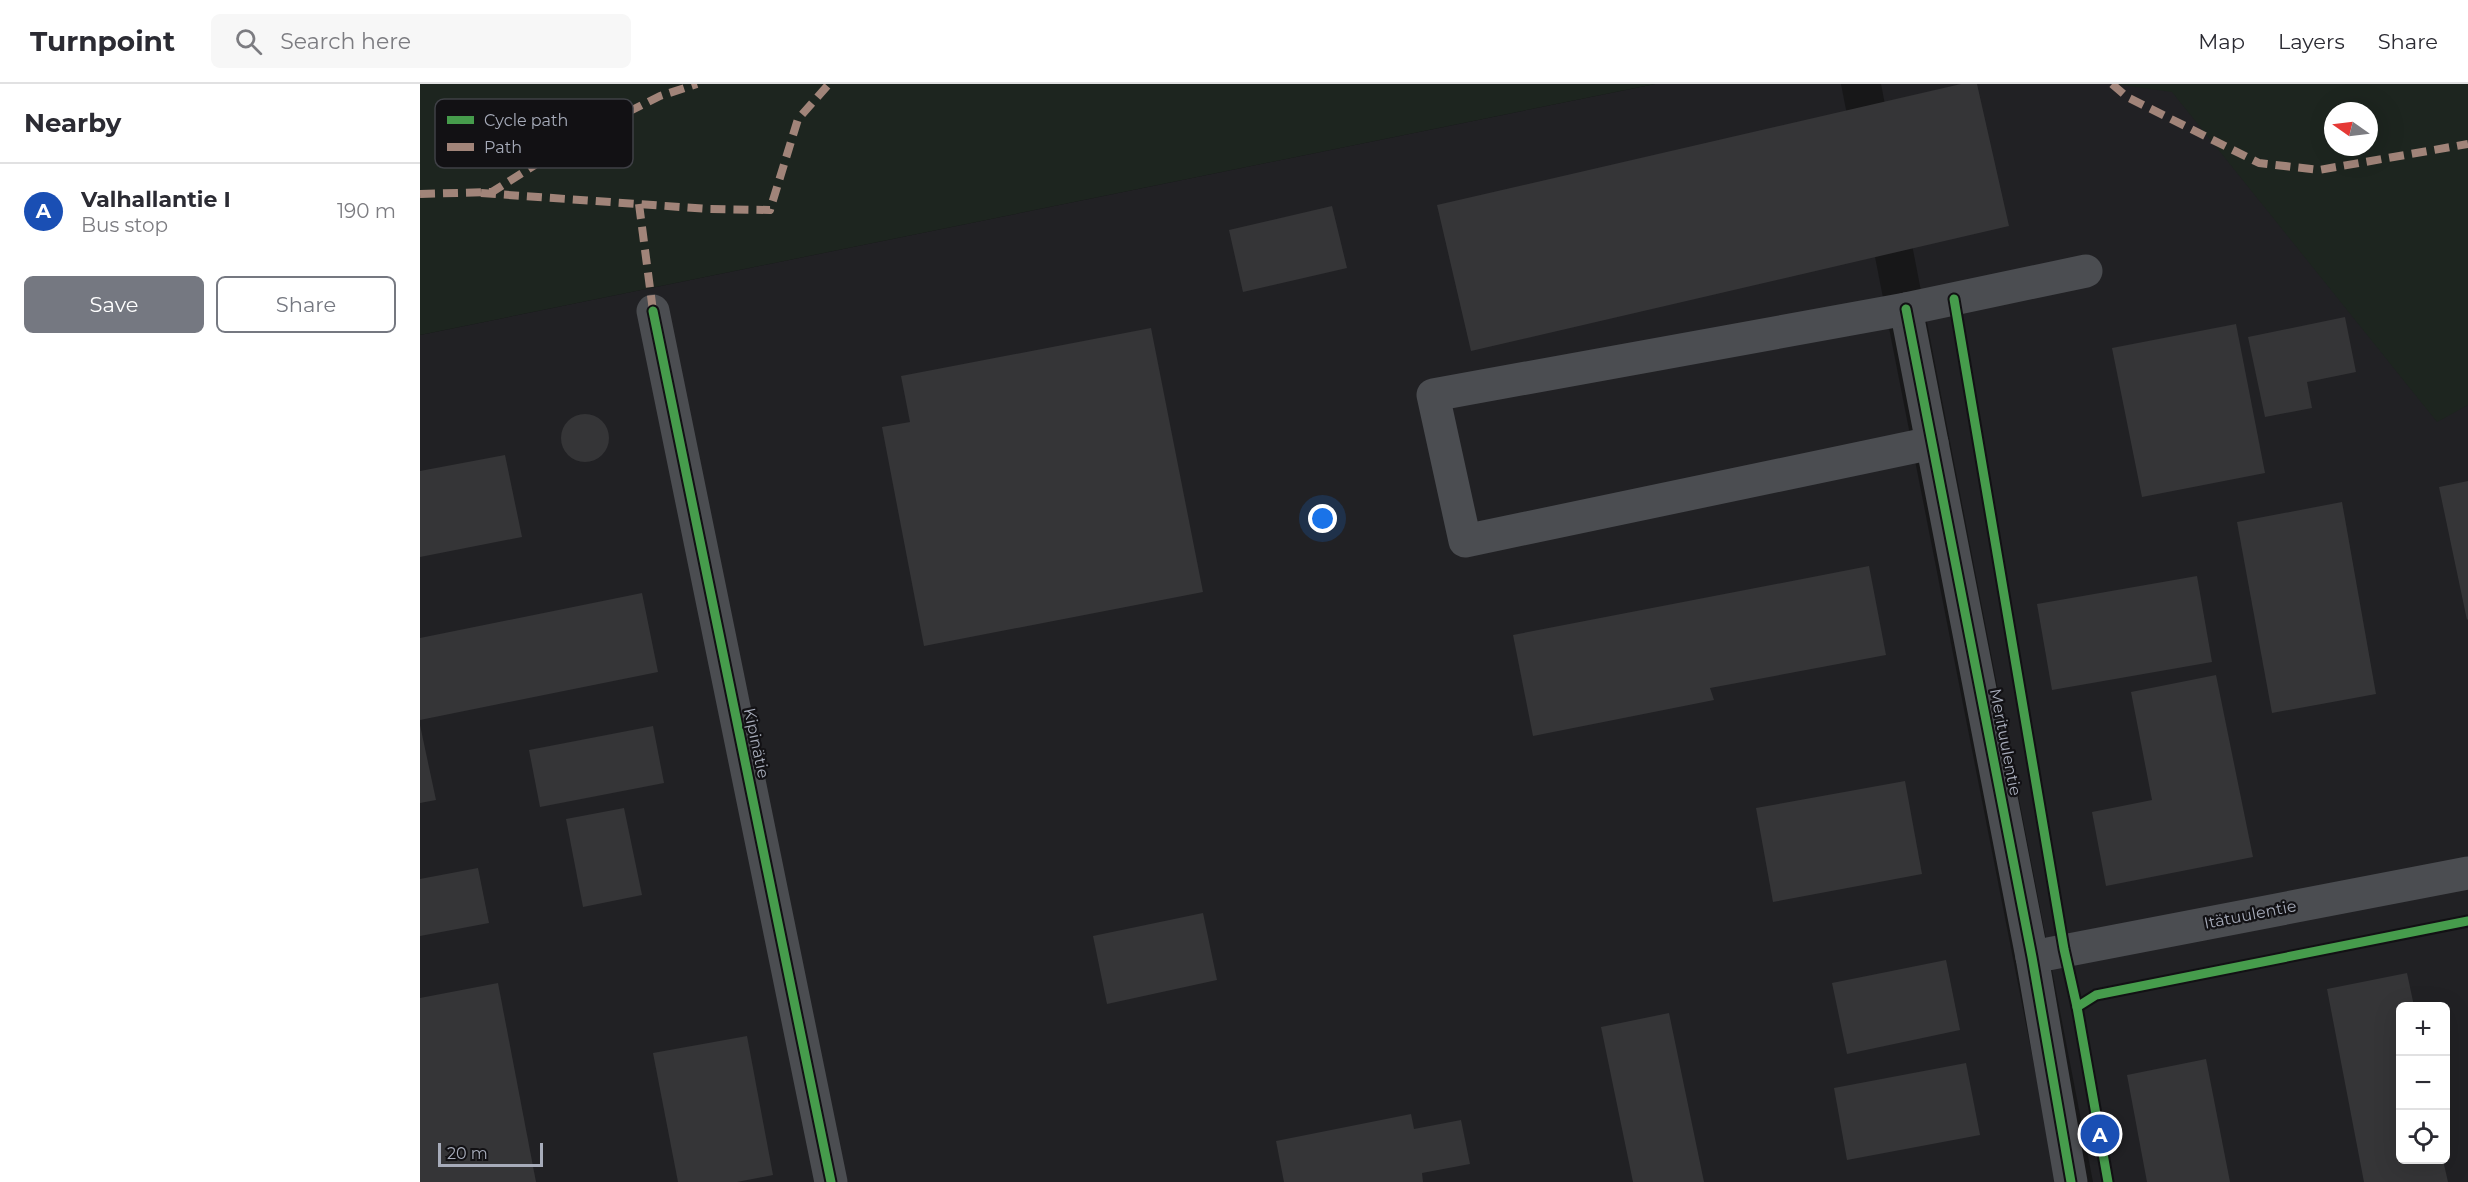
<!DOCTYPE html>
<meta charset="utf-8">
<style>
body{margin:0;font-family:Montserrat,sans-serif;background:#f7f7f7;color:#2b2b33}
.controls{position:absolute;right:18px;bottom:18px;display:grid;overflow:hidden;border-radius:9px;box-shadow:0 6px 24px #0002}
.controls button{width:54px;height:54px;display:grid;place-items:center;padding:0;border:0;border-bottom:2px solid #e1e1e2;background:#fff;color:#2b2b33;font:30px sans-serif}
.compass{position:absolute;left:1904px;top:18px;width:54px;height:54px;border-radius:50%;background:#fff;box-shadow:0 6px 24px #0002;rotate:284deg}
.scale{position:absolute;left:18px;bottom:15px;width:105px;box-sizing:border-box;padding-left:6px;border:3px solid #a7acba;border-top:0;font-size:16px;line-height:21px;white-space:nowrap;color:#a7acba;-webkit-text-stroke:4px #121114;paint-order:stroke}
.you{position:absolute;left:903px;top:435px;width:21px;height:21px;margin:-15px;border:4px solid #fff;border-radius:50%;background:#1a73e8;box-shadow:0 0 0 9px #1a73e833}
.badge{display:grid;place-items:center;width:39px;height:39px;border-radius:50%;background:#757881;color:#fff;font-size:20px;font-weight:700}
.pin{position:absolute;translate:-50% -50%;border:3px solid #fff;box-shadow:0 2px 6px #0006}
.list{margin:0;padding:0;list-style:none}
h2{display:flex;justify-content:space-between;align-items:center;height:78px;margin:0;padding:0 24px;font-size:26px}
h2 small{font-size:20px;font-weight:400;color:#7c7c81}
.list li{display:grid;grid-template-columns:39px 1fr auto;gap:18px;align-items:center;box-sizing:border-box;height:96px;padding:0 24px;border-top:2px solid #e1e1e2}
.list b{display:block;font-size:22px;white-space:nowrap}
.list p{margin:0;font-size:20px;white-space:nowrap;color:#7c7c81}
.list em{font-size:20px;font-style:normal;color:#7c7c81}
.actions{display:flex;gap:12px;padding:18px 24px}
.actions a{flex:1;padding:14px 0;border:2px solid #757881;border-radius:9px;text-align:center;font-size:21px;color:#757881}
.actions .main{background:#757881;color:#fff}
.icon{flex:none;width:33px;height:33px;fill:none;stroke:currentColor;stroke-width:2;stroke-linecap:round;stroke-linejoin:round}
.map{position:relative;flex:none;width:2048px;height:1098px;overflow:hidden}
header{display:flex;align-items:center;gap:36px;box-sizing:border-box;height:84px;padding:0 30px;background:#fff;border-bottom:2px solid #e1e1e2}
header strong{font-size:28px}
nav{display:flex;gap:33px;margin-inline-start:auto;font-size:21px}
.search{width:420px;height:54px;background:#f7f7f7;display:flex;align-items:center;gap:15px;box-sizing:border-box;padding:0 21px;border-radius:9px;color:#7c7c81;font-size:22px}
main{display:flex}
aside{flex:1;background:#fff}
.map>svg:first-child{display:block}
.built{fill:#212124;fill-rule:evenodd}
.green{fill:#1d251f;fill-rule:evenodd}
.building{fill:#353537}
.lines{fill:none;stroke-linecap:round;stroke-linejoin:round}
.minor{stroke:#4b4d51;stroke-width:33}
.quiet{stroke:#a18479;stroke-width:8;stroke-dasharray:15 8;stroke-linecap:butt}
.cycleway-casing{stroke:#121114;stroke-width:13}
.cycleway{stroke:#469c4c;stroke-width:9}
.labels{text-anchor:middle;stroke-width:4.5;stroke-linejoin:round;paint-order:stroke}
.street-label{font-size:16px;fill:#a7acba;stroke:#121114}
.key{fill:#121114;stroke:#3f4046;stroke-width:1.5}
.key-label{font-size:16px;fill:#a7acba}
</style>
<header>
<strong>Turnpoint</strong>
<div class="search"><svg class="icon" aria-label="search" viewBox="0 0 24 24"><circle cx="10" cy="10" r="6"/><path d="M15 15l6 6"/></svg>Search here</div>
<nav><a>Map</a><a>Layers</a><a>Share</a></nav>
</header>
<main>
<aside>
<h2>Nearby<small></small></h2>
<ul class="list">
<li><span class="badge" style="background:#1a4fb4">A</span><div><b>Valhallantie I</b><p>Bus stop</p></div><em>190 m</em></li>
</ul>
<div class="actions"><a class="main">Save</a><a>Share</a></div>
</aside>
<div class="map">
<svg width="2048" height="1098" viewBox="0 0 2048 1098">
<rect width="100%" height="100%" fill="#171718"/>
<g class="built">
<path d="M1235,0H1421L1637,1098H0V251Z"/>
<path d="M1461,0H2048V1098H1673ZM1913,27H1949V63H1913ZM1980,922H2026V1076H1980Z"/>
</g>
<g class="green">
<path d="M0,0H1235L0,251Z"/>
<path d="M1694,0H2048V321L2017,338L1752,8ZM1913,27H1949V63H1913Z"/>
</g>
<g class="building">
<path d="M1541,0H1557L1589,142L1051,267L1017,121Z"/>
<path d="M912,122L927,184L823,208L809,146Z"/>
<path d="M1925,233L1936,288L1887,298L1892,324L1845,333L1828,253Z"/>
<path d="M1816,240L1845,389L1722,413L1692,264Z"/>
<path d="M731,244L783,508L504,562L462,343L490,338L481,292Z"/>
<circle cx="165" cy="354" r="24"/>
<path d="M85,371L102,453L0,473V387Z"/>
<path d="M2048,397V535L2047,536L2019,403Z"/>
<path d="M1922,418L1956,610L1852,629L1817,438Z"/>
<path d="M1449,482L1466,571L1290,604L1294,616L1113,652L1093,551Z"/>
<path d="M1777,492L1792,578L1632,606L1617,520Z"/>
<path d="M222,509L238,588L0,636V554Z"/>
<path d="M1796,591L1833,773L1686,802L1672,728L1732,716L1711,608Z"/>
<path d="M0,641L16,716L0,719Z"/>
<path d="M233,642L244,699L120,723L109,666Z"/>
<path d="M1485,697L1502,790L1353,818L1336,724Z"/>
<path d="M204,724L222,811L163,823L146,735Z"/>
<path d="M58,784L69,839L0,852V795Z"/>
<path d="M783,829L797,896L687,920L673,852Z"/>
<path d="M1526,876L1540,946L1427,970L1412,899Z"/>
<path d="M1987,889L1994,922H1980V1076H2023L2028,1098H1944L1907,905Z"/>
<path d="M78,899L116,1098H0V914Z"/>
<path d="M1249,929L1284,1098H1213L1181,943Z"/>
<path d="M327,952L353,1091L317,1098H258L233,969Z"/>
<path d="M1786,975L1810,1098H1727L1707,991Z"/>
<path d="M1546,979L1560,1051L1427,1076L1414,1004Z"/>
<path d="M991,1030L994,1045L1041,1036L1050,1080L1002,1089L1003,1098H864L856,1057Z"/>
</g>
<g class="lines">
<g class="minor">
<path d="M1486,225L1612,873L1651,1098"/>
<path d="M233,227L411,1098"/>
<path d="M1512,359L1045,457L1013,311L1486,225L1666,187"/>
<path d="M1612,873L2048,789"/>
</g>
<g class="quiet">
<path d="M1692,0L1707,13L1839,79L1899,86L2048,60"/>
<path d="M61,109L289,125L350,126L378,35L409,0"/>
<path d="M0,110L72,108L164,50L240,12L277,0"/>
<path d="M219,120L233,227"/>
</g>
<g class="cycleway-casing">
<g id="cycleway">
<path d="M1534,215L1644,865L1657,923L1688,1098"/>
<path d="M1486,225L1612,873L1651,1098"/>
<path d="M233,227L411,1098"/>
<path d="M1657,923L1676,911L2048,837"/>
</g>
</g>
<use href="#cycleway" class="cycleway"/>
</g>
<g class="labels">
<g class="street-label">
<text transform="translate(1586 658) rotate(79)" y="6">Merituulentie</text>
<text transform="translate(337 659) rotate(78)" y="6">Kipinätie</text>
<text transform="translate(1830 830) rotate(-11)" y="6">Itätuulentie</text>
</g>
</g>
<rect x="15" y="15" width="198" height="69" rx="9" class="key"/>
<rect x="27" y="32" width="27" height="8" fill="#469c4c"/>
<rect x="27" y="59" width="27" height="8" fill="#a18479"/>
<g class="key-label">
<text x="64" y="42">Cycle path</text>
<text x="64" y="69">Path</text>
</g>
</svg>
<div class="controls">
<button>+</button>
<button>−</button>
<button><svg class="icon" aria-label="locate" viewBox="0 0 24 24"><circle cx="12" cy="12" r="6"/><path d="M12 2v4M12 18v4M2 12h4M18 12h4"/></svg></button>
</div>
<svg class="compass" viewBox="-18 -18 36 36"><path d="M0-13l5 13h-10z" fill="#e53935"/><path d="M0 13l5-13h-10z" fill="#7c7c81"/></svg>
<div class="scale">20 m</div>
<div class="you"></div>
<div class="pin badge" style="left:1680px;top:1050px;background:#1a4fb4">A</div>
</div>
</main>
